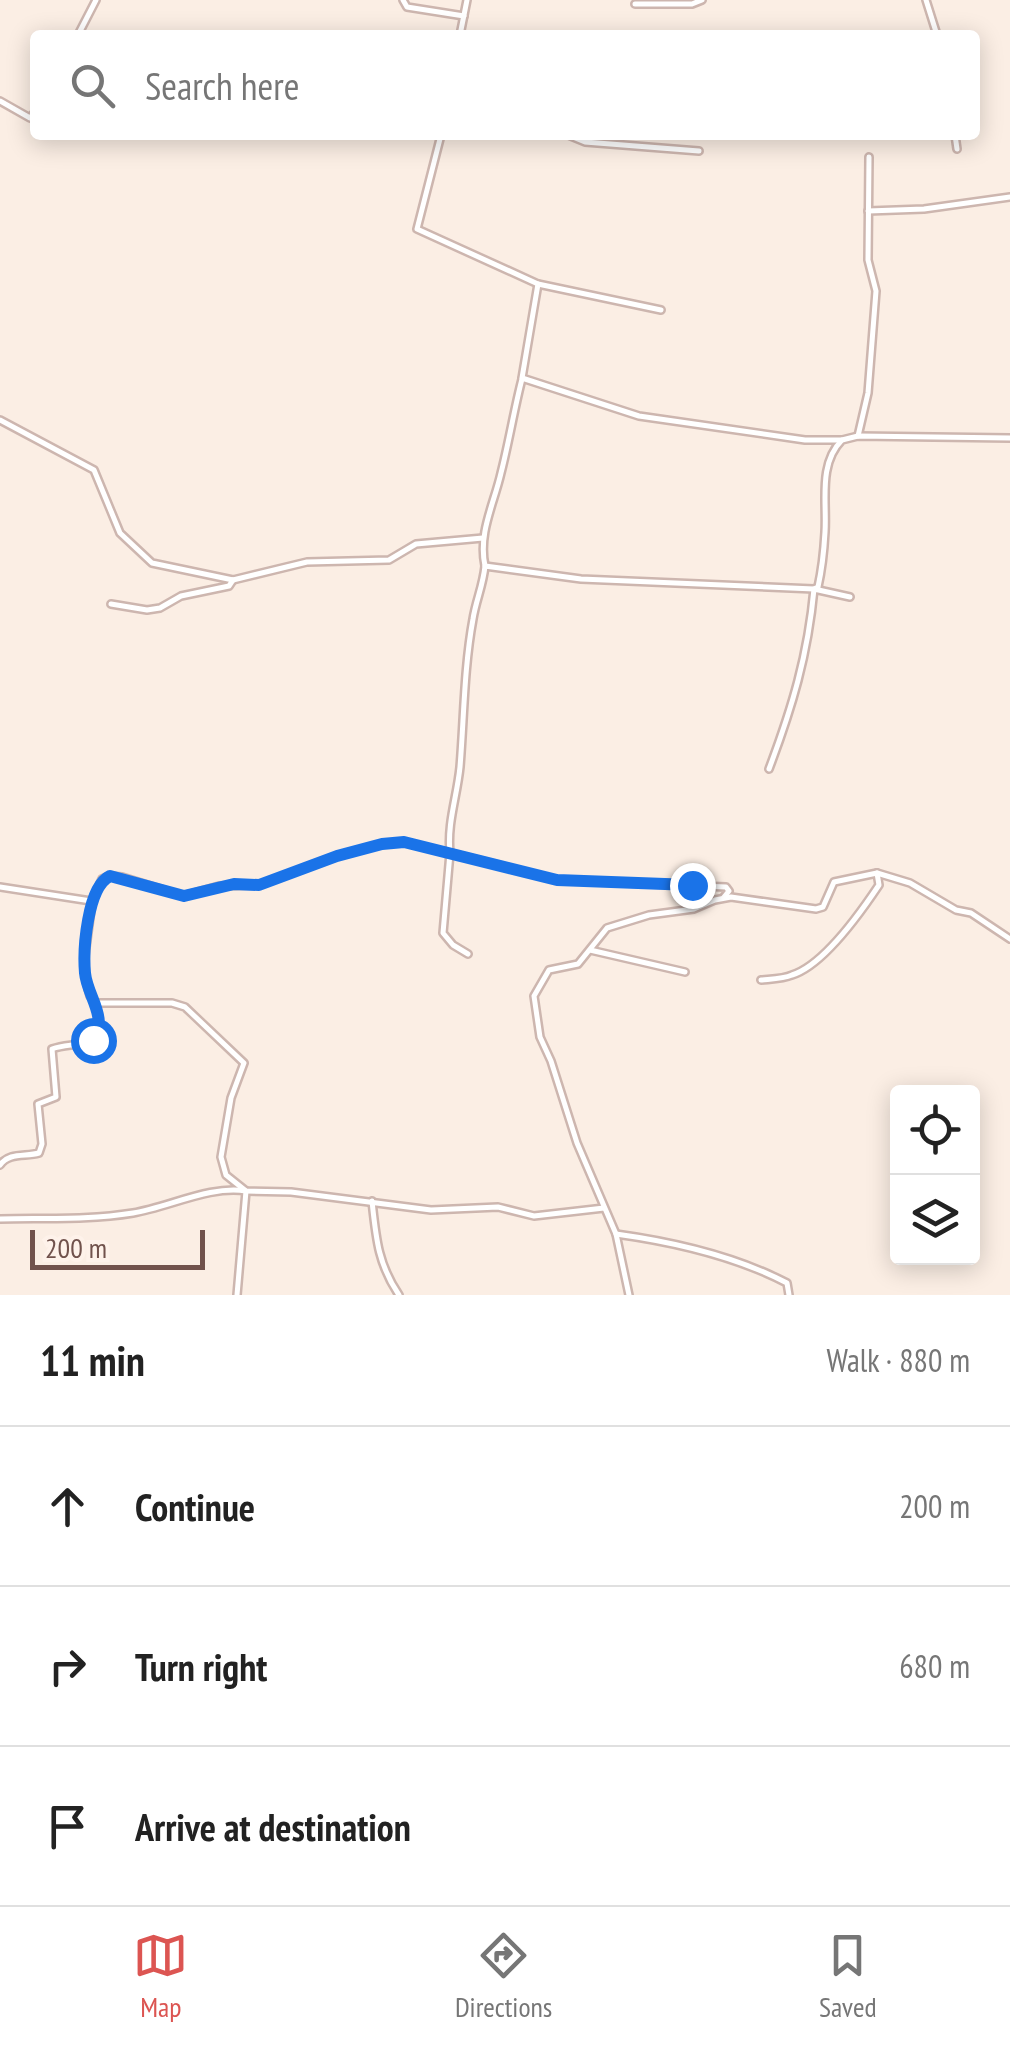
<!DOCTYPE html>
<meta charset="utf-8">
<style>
body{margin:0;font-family:"PT Sans Narrow",sans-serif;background:#f6f6f6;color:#222}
.controls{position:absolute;right:30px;bottom:30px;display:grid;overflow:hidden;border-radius:10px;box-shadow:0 5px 25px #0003}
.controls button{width:90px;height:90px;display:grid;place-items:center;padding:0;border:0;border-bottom:2px solid #e0e0e0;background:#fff;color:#222;font:50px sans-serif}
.scale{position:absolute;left:30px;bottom:25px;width:175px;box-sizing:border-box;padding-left:10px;border:5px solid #71524c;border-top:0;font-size:28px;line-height:35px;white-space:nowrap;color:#71524c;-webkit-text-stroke:8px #fef2ea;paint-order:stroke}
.stop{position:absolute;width:30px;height:30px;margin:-22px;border:8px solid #1a73e8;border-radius:50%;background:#fff}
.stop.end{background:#1a73e8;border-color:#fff;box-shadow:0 2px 10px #0008}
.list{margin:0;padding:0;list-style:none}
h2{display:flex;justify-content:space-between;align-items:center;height:130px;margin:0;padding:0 40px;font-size:42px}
h2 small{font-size:32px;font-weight:400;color:#767676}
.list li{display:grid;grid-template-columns:65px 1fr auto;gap:30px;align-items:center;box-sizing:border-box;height:160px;padding:0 40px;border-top:2px solid #e0e0e0}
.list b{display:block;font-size:38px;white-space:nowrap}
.list em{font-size:32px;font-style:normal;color:#767676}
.icon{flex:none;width:55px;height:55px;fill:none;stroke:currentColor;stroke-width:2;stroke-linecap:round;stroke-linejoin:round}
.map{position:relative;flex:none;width:1010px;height:1295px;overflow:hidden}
.search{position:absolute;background:#fff;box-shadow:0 5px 25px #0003;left:30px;right:30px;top:30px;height:110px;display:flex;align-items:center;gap:25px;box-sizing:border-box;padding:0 35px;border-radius:10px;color:#767676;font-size:38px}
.sheet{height:610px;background:#fff}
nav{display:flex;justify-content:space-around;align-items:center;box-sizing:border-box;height:140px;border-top:2px solid #e0e0e0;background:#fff;font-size:28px;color:#767676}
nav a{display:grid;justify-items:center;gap:5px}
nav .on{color:#dc5552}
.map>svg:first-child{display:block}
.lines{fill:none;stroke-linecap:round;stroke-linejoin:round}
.minor-casing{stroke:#cdb6af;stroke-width:10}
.minor{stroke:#fff;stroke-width:5}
.route{stroke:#1a73e8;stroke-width:12}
</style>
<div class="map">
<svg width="1010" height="1295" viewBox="0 0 1010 1295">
<rect width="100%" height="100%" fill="#fbeee4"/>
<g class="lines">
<g class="minor-casing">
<g id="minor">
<path d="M403,0L407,7L464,16"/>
<path d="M926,0L937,35"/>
<path d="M635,4H692L702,0"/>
<path d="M78,35L96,0"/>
<path d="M460,35L467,0"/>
<path d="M0,101L30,118L35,112"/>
<path d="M441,135L417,229L538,284L522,378L639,416L805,440H842"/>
<path d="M568,135L585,142L699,151"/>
<path d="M955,135L957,149"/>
<path d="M868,211L924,209L1010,197"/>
<path d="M538,284L661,310"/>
<path d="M0,420L94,470L120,533L152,563L233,580L307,562L389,560L416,544L483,538"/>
<path d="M858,436L868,393L876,291L868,260L869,157"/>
<path d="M485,566C478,533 494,504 501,473C509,442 514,410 522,379"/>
<path d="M111,604L147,610L160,608L181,596L229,586L233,580"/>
<path d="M769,769C792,708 808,655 814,589L850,597"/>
<path d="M0,887L91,901"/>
<path d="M590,950L685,972"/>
<path d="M468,954L453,945L443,933L450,853L557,880L726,887L729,891L724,897"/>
<path d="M761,980C771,979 783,979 792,975C824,965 861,912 879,885L877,873"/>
<path d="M96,1003H172L185,1007L244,1063L231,1098L221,1157L226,1175L246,1191L291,1192L431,1210L498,1207L534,1216L604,1208"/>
<path d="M0,1165C9,1152 26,1157 39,1153L42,1144L38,1104L56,1097L52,1049C71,1042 86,1049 99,1031L96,1003L90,996L85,976V955L92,902L102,879L110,876L122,877L183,896L219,886L259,885L337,856L382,844L404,842L450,853C447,823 457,797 460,767C464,718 464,668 473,619C476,600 483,586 485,566L581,579L814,589L818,587C822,569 824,550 825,532C827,502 818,464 842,440L858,436L1010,438"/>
<path d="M372,1201C376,1238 378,1264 399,1295"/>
<path d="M0,1219C44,1218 90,1220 133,1213C169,1207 211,1185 246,1191L237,1295"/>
<path d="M616,1234C674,1242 735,1256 787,1283L789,1295"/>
<path d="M629,1295L616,1234L577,1143L551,1061L540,1037L534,996L549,970L578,964L607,928L649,915L694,909L715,900L731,897L816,909L823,907L834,882L877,873L910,883L956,910L971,913L1010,939"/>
</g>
</g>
<use href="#minor" class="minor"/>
</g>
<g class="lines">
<path class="route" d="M93,1040C109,1018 87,996 85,973C83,950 87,887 110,876L184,896L234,884L259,885L337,856L382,844L404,842L557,880L692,885"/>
</g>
</svg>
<div class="controls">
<button><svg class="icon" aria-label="locate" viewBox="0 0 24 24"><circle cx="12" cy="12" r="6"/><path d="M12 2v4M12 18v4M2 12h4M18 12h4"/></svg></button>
<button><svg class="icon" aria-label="layers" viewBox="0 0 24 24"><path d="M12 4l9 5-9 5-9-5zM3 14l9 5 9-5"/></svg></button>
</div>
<div class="scale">200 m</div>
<div class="stop" style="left:93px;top:1040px"></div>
<div class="stop end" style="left:692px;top:885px"></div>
<div class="search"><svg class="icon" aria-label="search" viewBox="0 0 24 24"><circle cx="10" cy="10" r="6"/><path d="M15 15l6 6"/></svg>Search here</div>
</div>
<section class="sheet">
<h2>11 min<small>Walk · 880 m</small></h2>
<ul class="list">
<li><svg class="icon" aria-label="ahead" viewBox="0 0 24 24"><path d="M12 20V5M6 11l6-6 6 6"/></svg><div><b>Continue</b></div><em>200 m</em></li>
<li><svg class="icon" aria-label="right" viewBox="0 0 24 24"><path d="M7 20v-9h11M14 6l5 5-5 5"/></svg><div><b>Turn right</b></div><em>680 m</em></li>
<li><svg class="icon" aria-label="arrive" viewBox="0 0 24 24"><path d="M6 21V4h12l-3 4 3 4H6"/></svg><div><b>Arrive at destination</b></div></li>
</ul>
</section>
<nav>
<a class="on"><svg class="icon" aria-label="map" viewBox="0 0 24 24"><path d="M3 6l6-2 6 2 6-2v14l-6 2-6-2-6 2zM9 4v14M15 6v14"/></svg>Map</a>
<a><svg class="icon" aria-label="directions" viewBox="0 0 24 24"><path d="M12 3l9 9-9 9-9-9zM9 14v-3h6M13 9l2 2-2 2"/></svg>Directions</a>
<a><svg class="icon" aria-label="saved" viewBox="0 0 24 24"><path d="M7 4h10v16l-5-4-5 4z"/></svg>Saved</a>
</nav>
